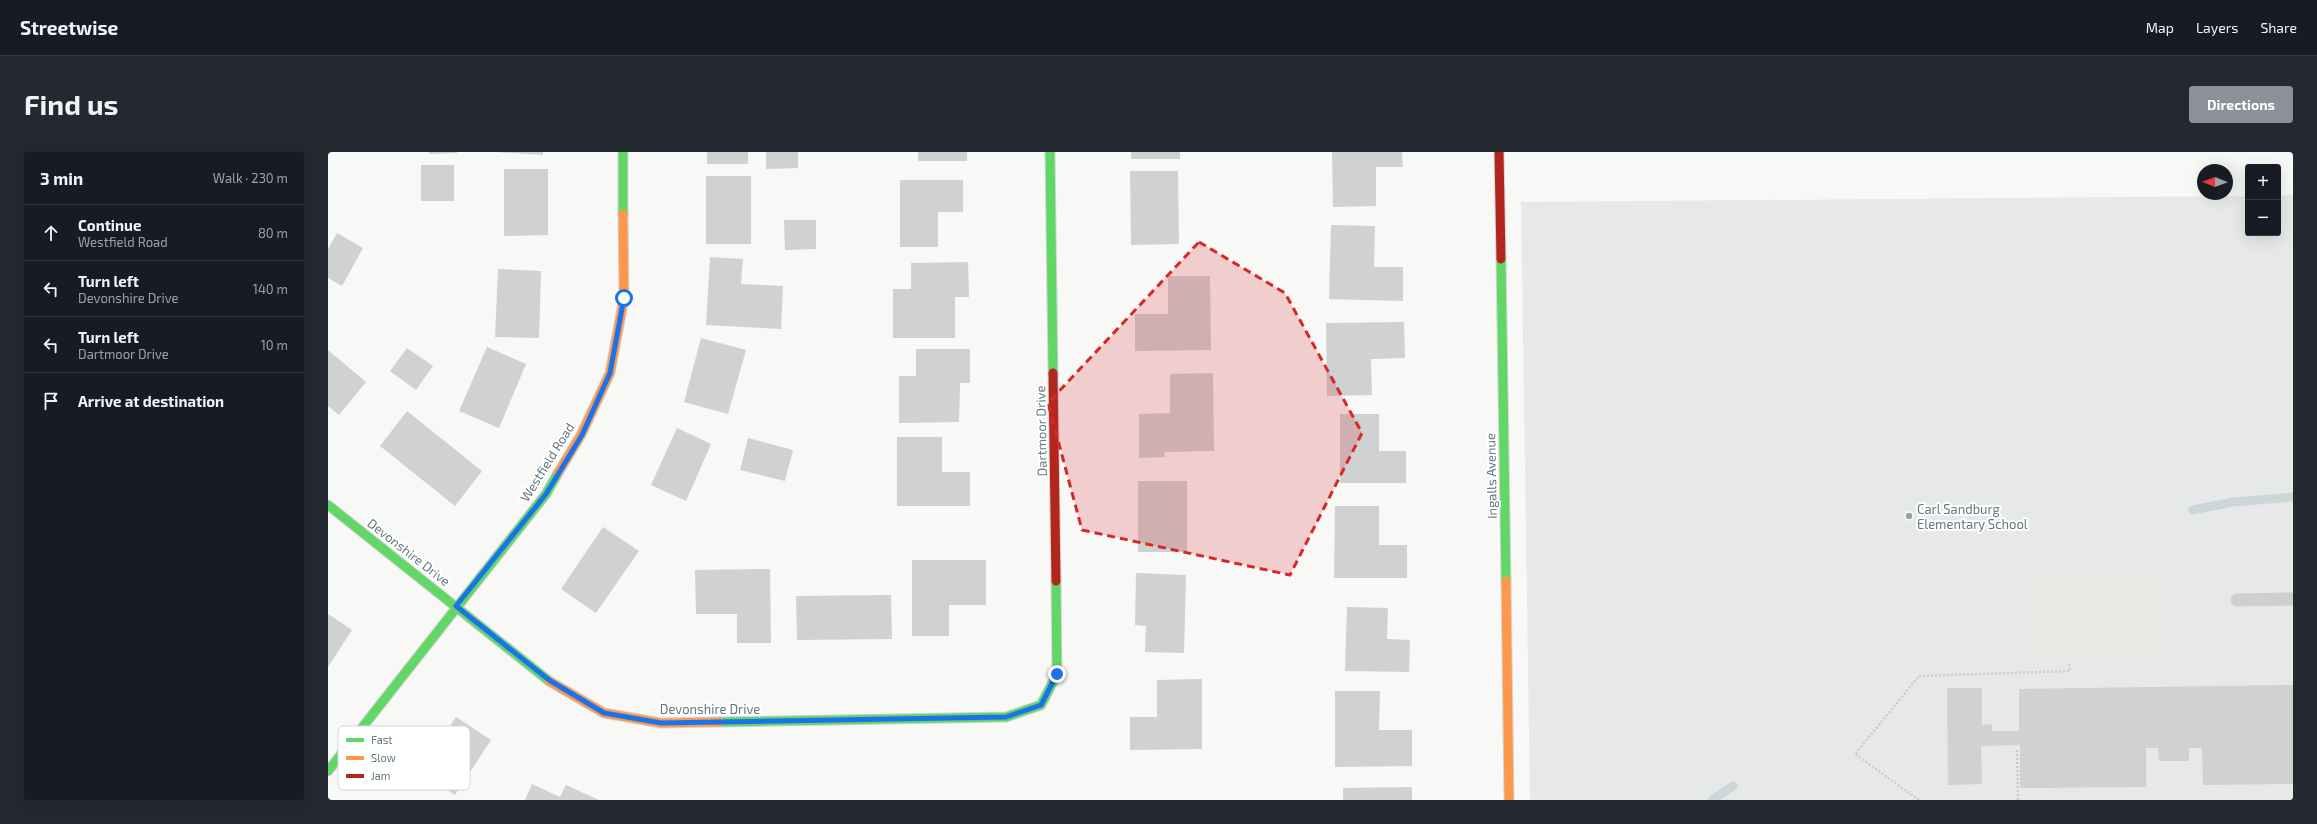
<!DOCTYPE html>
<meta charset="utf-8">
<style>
body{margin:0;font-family:"Exo 2",sans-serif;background:#242831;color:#f1f3f6}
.controls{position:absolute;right:12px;top:12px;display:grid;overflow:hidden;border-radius:4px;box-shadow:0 4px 16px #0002}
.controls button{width:36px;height:36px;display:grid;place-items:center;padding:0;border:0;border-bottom:1px solid #363941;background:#171b24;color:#f1f3f6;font:20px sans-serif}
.compass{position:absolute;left:1869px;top:12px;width:36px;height:36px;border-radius:50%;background:#171b24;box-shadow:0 4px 16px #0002;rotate:271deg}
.stop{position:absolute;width:12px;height:12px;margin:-9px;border:3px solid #1a73e8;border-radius:50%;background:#fff}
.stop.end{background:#1a73e8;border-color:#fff;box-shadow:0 1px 4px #0008}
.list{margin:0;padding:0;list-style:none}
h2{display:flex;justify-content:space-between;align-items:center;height:52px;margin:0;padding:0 16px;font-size:17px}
h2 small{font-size:13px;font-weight:400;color:#9ea1a6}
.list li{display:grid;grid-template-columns:26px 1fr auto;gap:12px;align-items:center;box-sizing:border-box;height:56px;padding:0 16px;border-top:1px solid #363941}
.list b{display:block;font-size:15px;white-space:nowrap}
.list p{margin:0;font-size:13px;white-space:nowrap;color:#9ea1a6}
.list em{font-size:13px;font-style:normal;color:#9ea1a6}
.icon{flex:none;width:22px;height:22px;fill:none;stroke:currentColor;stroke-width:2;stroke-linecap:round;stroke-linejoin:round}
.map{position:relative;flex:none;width:1965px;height:648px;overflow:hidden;border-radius:4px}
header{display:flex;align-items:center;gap:24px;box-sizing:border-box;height:56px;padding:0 20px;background:#171b24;border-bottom:1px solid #363941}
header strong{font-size:19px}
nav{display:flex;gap:22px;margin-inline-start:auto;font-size:14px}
.intro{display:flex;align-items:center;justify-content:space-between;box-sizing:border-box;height:96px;padding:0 24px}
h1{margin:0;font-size:28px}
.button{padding:10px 18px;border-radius:4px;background:#8c9099;color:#fff;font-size:14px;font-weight:700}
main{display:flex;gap:24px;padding:0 24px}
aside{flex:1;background:#171b24;border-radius:4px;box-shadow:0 4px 16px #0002}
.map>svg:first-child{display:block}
.built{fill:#e7e9e8}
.green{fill:#e8ebe5}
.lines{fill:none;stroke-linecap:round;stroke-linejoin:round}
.stream{stroke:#cbd7d8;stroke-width:9}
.building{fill:#cfd1d2}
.fast-casing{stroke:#d3d5d5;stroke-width:11}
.slow-casing{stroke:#d3d5d5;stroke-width:11}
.jam-casing{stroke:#d3d5d5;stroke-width:11}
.path{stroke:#cbcdcd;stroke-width:2.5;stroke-dasharray:2 2;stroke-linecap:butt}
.lane{stroke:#cecfd0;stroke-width:13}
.fast{stroke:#63d668;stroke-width:9}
.slow{stroke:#ff974d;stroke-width:9}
.jam{stroke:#b3261e;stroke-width:9}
.route{stroke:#1a73e8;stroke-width:5}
.marked{fill:#d62828;fill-opacity:0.2;stroke:#d62828;stroke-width:3;stroke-dasharray:8 5;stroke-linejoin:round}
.poi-dot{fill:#96a5ab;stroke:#fff;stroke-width:1.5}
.labels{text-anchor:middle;stroke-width:4;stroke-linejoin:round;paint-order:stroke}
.street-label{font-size:13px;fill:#627982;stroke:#fff}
.poi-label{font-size:13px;fill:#627982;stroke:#fff;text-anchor:start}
.key{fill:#fff;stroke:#d0d7da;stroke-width:1}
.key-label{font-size:11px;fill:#627982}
</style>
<header>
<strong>Streetwise</strong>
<nav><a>Map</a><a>Layers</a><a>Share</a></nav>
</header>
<div class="intro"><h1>Find us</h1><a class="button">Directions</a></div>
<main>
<aside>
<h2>3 min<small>Walk · 230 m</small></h2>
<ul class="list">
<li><svg class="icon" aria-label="ahead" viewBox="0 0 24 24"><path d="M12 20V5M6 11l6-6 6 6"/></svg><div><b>Continue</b><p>Westfield Road</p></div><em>80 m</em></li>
<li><svg class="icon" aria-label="left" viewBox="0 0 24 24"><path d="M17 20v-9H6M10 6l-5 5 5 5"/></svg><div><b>Turn left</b><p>Devonshire Drive</p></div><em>140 m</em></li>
<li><svg class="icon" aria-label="left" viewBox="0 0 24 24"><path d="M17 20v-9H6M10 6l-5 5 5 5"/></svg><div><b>Turn left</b><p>Dartmoor Drive</p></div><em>10 m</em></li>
<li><svg class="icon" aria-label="arrive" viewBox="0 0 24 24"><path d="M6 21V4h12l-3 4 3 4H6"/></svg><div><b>Arrive at destination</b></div></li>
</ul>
</aside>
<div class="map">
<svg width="1965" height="648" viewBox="0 0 1965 648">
<rect width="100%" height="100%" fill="#f8f8f7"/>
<path class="built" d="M1950,43H1965V648H1202L1193,50L1920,44V81H1950Z"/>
<path class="green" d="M1831,422L1832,465H1830L1832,504L1703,511L1704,424Z"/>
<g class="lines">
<g class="stream">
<path d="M1865,358L1905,350L1965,345"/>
<path d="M1384,648L1405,634"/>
</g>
</g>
<g class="building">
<path d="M101,0H129V1L101,2Z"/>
<path d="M168,0H215V3Z"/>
<rect x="379" y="0" width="41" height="12"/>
<path d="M438,0H470V16L438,17Z"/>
<rect x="590" y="0" width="49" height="9"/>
<rect x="803" y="0" width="49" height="7"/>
<path d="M1004,0H1074L1075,15H1048V54L1005,55Z"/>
<rect x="93" y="13" width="33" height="36"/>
<path d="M176,17H220V83L176,84Z"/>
<path d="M802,19H850L851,92L803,93Z"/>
<rect x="378" y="24" width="45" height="68"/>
<path d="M572,28H635V60H610V95H572Z"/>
<path d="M456,68H488V97L457,98Z"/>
<path d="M1003,73L1047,74L1046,115H1075V149L1001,147Z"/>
<path d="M9,81L35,96L14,134L0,126V97Z"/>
<path d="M382,105L415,107L413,132L455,134L453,177L378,173Z"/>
<path d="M640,110L641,145H627V186H565V137H583V111Z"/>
<path d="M170,117L213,119L211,186L167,185Z"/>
<path d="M840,124H882L883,198L807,199V162H840Z"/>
<path d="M1076,170L1077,206L1043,207L1044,243L999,244L998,171Z"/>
<path d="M373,186L418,198L400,262L356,250Z"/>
<path d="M159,195L198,212L171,276L131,259Z"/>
<path d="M79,196L105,214L88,238L62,219Z"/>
<path d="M588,197H642V231H632L631,270L571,271V224H588Z"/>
<path d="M0,198L38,230L11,263L0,254Z"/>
<path d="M885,221L886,299L836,300L837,305L811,306V262L842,261V222Z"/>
<path d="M79,259L154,319L127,354L52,294Z"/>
<path d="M1012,262H1051V299H1078V331H1012Z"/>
<path d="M349,276L383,292L358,349L323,333Z"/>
<path d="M569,285H614V320H642V354H569Z"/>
<path d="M420,286L465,298L457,329L412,318Z"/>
<rect x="810" y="329" width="49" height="71"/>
<path d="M1007,354H1051V393H1079V426H1006Z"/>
<path d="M275,375L311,399L268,461L233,437Z"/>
<path d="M584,408H658V453H621V484H584Z"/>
<path d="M442,417L443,491H409V462H368L367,418Z"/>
<path d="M808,421L858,423L856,501L817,500L818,474L807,473Z"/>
<path d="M563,443L564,487L469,488L468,444Z"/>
<path d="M1019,455L1060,456L1059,487L1082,488L1081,520L1017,519Z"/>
<path d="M0,462L24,478L0,515Z"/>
<path d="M874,527V597L802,598V565H829V528Z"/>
<path d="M1965,533V632L1875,633L1874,596H1861V609H1831L1830,596H1818V635L1692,636V593L1653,594L1654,632L1620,633L1619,536H1654V573L1664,572V579H1691V537Z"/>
<path d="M1007,539H1052L1051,578H1084V614L1007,615Z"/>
<path d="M128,565L163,588L127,643L92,619Z"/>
<path d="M204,632L232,645L238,633L271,648H197Z"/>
<path d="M1084,635V648H1015V636Z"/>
</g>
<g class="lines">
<g class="fast-casing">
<g id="fast">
<path d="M295,0V62"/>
<path d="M722,0L725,221"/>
<path d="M1173,107L1178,429"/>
<path d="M0,353L221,529"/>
<path d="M392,570L678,565L713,553L729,522L728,429"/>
<path d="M0,619L218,342L230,321"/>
</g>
</g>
<g class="slow-casing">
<g id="slow">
<path d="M230,321L253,283L282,221L296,146L295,62"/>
<path d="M1178,429L1181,648"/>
<path d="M221,529L276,561L333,571L392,570"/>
</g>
</g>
<g class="jam-casing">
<g id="jam">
<path d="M1171,0L1173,107"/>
<path d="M725,221L728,429"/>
</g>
</g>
<g class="path">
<path d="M1689,598L1690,648"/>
<path d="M1591,648L1527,602L1591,524L1742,519L1741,511"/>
</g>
<path class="lane" d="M1909,448L1965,447"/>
<use href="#fast" class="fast"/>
<use href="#slow" class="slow"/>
<use href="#jam" class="jam"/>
</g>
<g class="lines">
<path class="route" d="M296,146L282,221L254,283L218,342L128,454L221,528L276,561L333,571L678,565L713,553L729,522"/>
</g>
<path class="marked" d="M871,90L957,141L1034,281L962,423L754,378L720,251Z"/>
<circle class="poi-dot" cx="1581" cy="364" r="4"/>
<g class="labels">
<g class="street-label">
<text transform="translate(713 279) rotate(-91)" y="5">Dartmoor Drive</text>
<text transform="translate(219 310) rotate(-58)" y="5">Westfield Road</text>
<text transform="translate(1163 324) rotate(-91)" y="5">Ingalls Avenue</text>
<text transform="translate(81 400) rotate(38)" y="5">Devonshire Drive</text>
<text x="382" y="562">Devonshire Drive</text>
</g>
<g class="poi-label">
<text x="1589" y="362">Carl Sandburg<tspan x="1589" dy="15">Elementary School</tspan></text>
</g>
</g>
<rect x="10" y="574" width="132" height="64" rx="6" class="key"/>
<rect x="18" y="586" width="18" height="4" fill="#63d668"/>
<rect x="18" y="604" width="18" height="4" fill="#ff974d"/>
<rect x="18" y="622" width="18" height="4" fill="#b3261e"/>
<g class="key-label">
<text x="43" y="592">Fast</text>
<text x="43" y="610">Slow</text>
<text x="43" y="628">Jam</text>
</g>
</svg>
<div class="controls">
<button>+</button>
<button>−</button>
</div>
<svg class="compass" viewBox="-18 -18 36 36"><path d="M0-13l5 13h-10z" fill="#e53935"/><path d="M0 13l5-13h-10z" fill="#9ea1a6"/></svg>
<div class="stop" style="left:296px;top:146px"></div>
<div class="stop end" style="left:729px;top:522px"></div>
</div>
</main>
